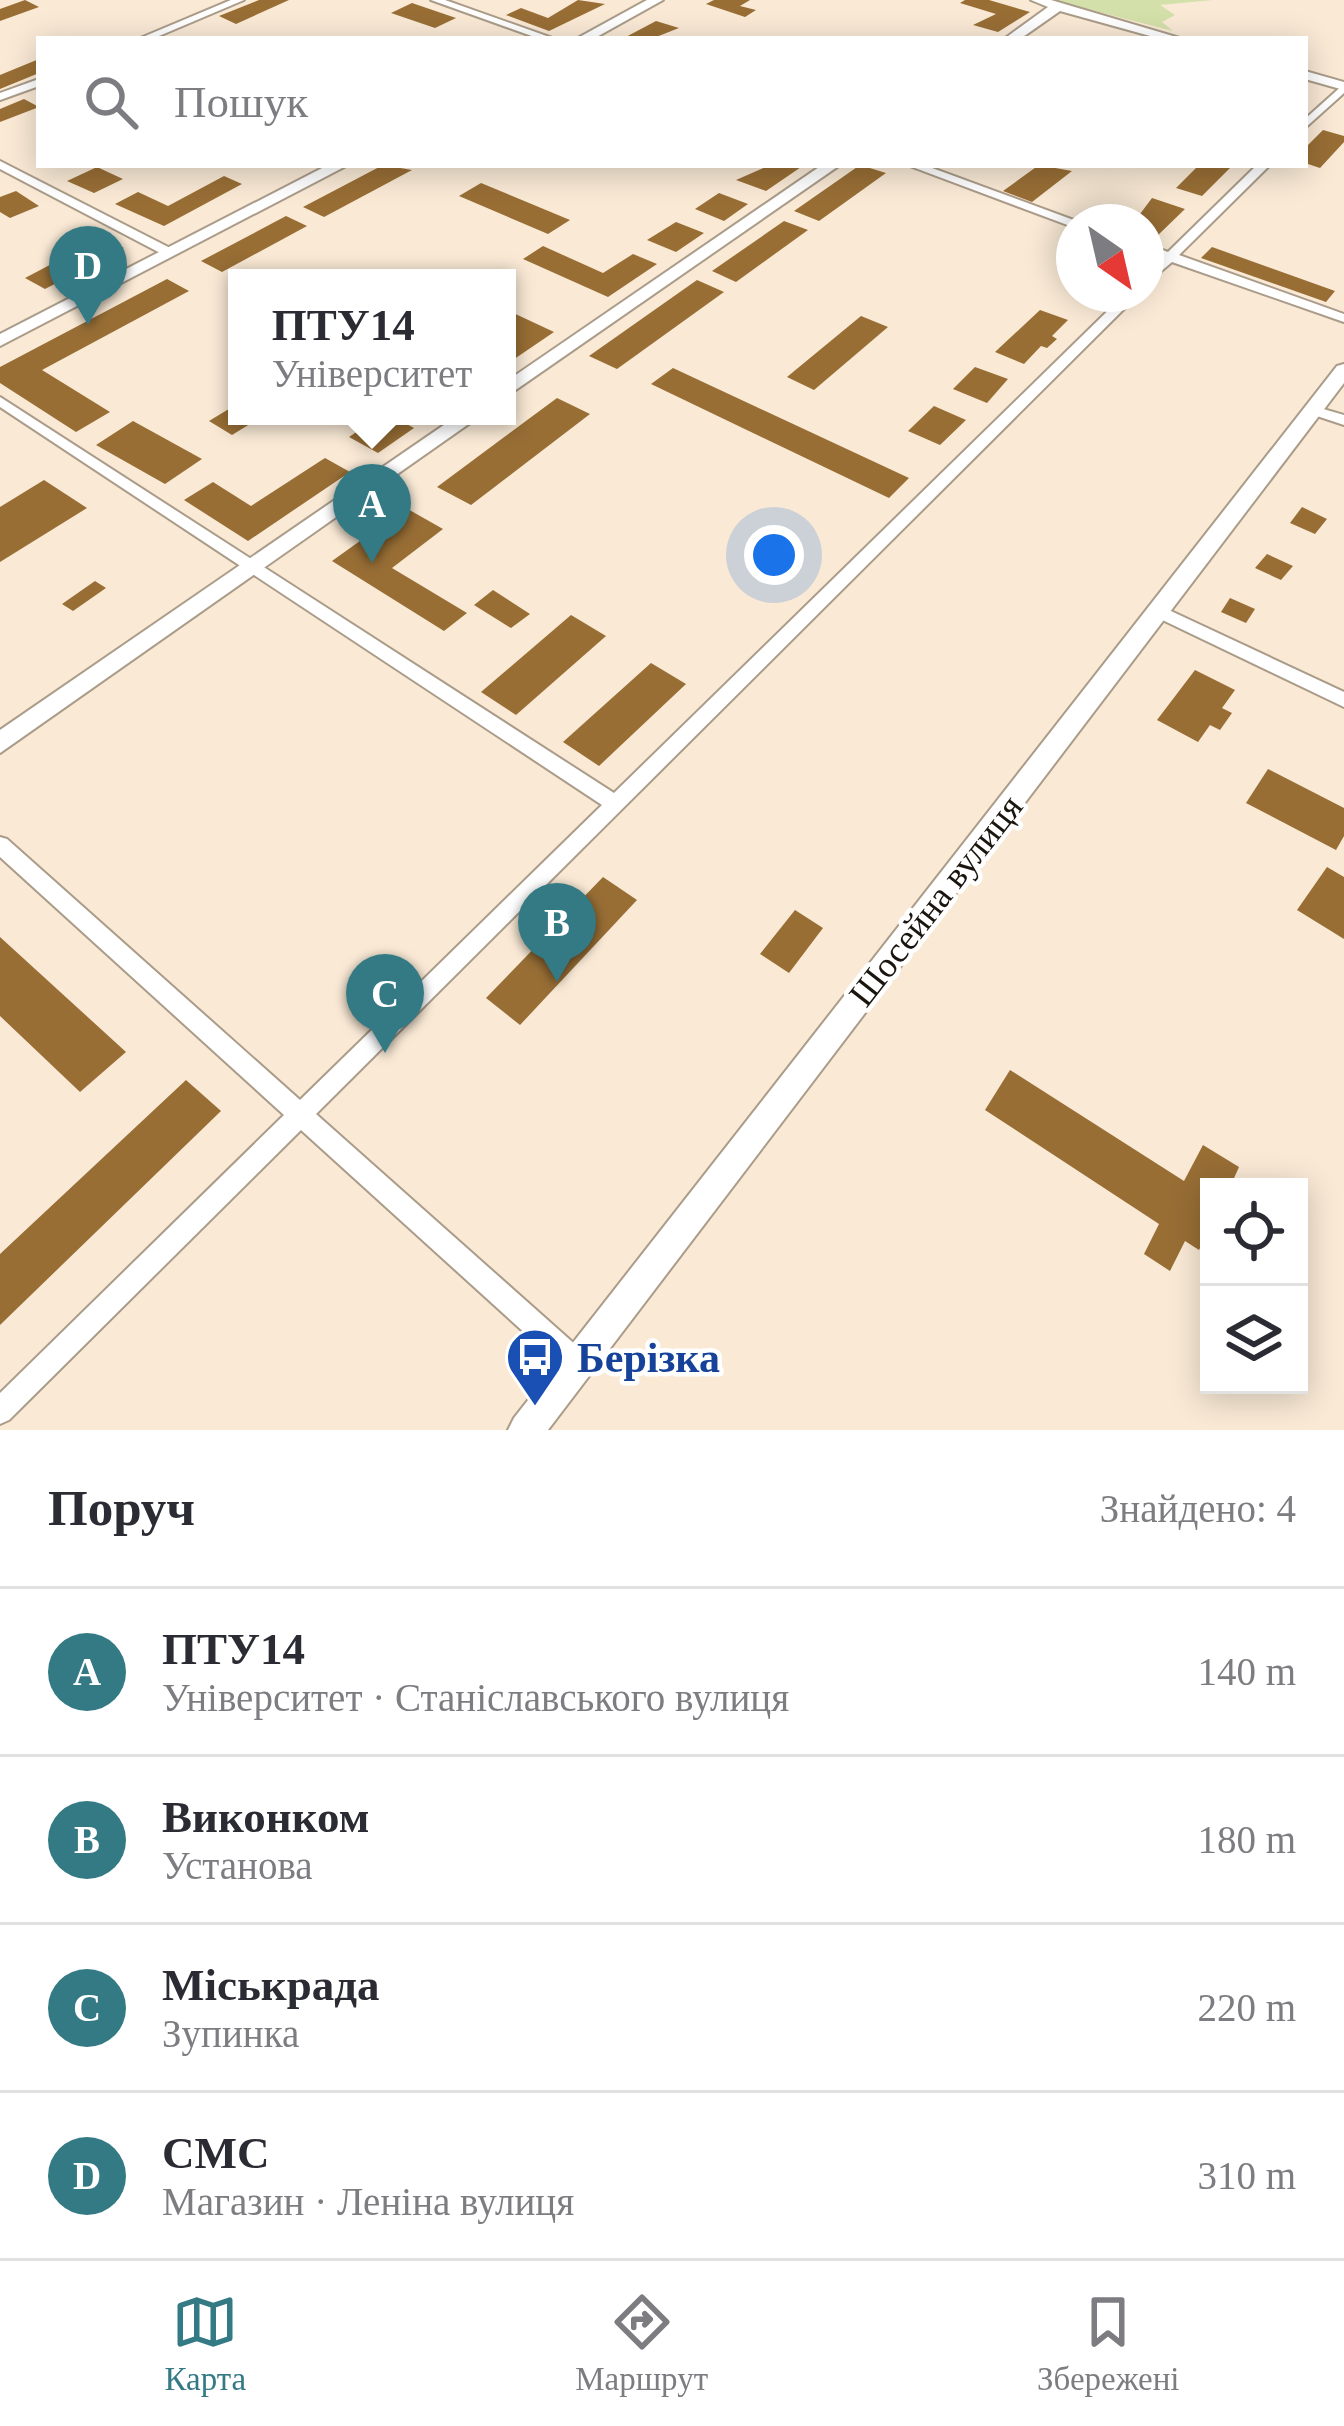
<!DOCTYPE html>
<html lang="uk">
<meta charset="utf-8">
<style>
body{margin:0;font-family:Georgia,serif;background:#f7f7f7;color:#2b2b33}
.controls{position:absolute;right:36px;bottom:36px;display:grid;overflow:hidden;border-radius:0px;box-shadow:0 6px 30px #0003}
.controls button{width:108px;height:108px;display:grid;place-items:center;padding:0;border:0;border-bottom:3px solid #e1e1e2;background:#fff;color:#2b2b33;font:60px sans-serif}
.compass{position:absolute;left:1056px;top:204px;width:108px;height:108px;border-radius:50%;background:#fff;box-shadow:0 6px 30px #0003;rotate:146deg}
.you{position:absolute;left:774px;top:555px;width:42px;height:42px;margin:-30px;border:9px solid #fff;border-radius:50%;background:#1a73e8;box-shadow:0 0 0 18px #1a73e833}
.badge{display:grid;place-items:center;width:78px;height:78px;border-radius:50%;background:#337a85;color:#fff;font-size:39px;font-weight:700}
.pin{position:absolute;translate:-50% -99px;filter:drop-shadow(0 3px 6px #0008)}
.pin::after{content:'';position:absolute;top:63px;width:42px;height:36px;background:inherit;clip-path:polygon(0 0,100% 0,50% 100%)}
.popup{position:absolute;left:228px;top:269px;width:288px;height:156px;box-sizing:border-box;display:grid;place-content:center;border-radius:0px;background:#fff;filter:drop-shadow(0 3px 9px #0005);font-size:39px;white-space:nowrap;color:#7c7c81}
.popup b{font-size:45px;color:#2b2b33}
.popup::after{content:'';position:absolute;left:50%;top:100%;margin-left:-24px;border:24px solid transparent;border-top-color:#fff}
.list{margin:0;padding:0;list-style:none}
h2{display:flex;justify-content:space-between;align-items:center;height:156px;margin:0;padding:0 48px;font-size:51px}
h2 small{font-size:39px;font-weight:400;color:#7c7c81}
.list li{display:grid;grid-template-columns:78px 1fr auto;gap:36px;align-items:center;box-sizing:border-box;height:168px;padding:0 48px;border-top:3px solid #e1e1e2}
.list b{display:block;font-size:45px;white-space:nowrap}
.list p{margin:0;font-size:39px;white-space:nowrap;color:#7c7c81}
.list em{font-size:39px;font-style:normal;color:#7c7c81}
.icon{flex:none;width:66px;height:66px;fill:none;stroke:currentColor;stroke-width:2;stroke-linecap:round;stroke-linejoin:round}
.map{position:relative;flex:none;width:1344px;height:1430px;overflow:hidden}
.search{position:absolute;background:#fff;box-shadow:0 6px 30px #0003;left:36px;right:36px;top:36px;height:132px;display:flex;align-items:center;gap:30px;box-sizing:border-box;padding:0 42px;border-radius:0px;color:#7c7c81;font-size:45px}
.sheet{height:828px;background:#fff}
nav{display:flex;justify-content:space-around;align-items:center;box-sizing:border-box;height:168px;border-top:3px solid #e1e1e2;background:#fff;font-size:33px;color:#7c7c81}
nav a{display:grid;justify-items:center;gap:6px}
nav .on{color:#337a85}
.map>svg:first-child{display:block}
.green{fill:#d3e0a9}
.building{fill:#986e35}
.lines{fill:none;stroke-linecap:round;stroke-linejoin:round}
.minor-casing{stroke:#aa9c89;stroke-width:4}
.tertiary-casing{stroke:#aa9c89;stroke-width:4}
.minor{fill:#fff;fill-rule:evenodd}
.tertiary{fill:#fff;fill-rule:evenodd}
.labels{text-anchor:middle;stroke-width:9;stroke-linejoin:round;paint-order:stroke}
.street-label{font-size:36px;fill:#1a150e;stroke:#fff}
.near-transit-label{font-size:42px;font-weight:bold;fill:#164399;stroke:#fff;text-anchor:start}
</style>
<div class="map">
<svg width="1344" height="1430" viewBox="0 0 1344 1430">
<rect width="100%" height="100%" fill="#f9e9d5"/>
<path class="green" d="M1052,0H1212L1160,5L1175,15L1162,22L1173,31Z"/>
<g class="building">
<path d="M25,0L39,7L0,21V9Z"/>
<path d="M259,0H289L236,24L219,16Z"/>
<path d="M578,0L605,4L549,31L506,15L521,8L548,18Z"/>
<path d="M714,0H750L740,6L756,10L745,17L706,4Z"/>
<path d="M965,0H989L1030,12L998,32L973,25L996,14L960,3Z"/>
<path d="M412,3L456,18L435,28L391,13Z"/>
<path d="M656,21L679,28L651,39H622Z"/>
<path d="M39,59V73L0,89V75Z"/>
<path d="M24,99L39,107L0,122V109Z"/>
<path d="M1323,130L1344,136V142L1320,168L1305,163V148Z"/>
<path d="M383,165L412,170L324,217L303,207Z"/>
<path d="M770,165H804L766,191L736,180Z"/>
<path d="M860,165L886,173L819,221L794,211Z"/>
<path d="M1039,165L1072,171L1032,202L1003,191Z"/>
<path d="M1199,165H1233L1202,196L1176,188Z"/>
<path d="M97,167L123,179L94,193L67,181Z"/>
<path d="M224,176L242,184L164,226L115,204L138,192L168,206Z"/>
<path d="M481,183L570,220L548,234L459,196Z"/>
<path d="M16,191L39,206L10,218L0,212V197Z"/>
<path d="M719,193L748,204L724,221L695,209Z"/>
<path d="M1152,198L1185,209L1155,238L1146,235V222H1134Z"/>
<path d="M286,216L307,226L222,272L201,261Z"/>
<path d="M784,221L808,230L736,282L712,271Z"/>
<path d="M676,222L704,233L676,252L647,240Z"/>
<path d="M103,237L124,248L45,289L25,278Z"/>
<path d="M543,246L603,273L633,254L657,264L608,297L523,259Z"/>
<path d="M1212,247L1335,291L1326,302L1201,258Z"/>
<path d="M167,279L189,291L42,370L110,412L76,432L0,383V367Z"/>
<path d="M697,280L724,292L617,369L589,356Z"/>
<path d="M507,310L554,332L507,364V339L512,336L507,334Z"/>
<path d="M1040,310L1068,320L1052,336L1057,339L1047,348L1041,346L1024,364L995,352Z"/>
<path d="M861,316L888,327L814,390L787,377Z"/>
<path d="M975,367L1008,379L987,403L953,389Z"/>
<path d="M673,368L909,478L889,498L651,384Z"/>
<path d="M557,398L590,414L471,505L437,487Z"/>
<path d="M237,404V416H263L232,435L209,421Z"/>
<path d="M934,406L966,420L940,445L908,431Z"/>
<path d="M380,416H392L414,428L378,453L349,437Z"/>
<path d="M133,421L202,459L165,484L96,445Z"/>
<path d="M325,458L350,472L248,541L184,500L213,482L251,506Z"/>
<path d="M44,480L87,508L0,562V507Z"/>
<path d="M1302,507L1327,519L1315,534L1290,523Z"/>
<path d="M406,508L443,529L392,568L467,613L444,631L332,561Z"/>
<path d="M1267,554L1293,566L1281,580L1255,568Z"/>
<path d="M95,581L106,588L73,611L62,604Z"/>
<path d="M493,590L530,614L511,628L474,605Z"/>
<path d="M1230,598L1255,609L1246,623L1221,612Z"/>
<path d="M571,615L606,636L516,715L481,692Z"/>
<path d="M651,663L686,684L599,766L563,742Z"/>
<path d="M1195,670L1235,690L1222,708L1232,713L1220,730L1210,725L1198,742L1157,720Z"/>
<path d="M1268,769L1344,808V836L1336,850L1246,803Z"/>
<path d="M1327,867L1344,877V939L1297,910Z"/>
<path d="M603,877L637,900L520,1025L486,998Z"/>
<path d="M795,910L823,928L789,973L760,954Z"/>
<path d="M0,937L126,1052L80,1092L0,1016Z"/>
<path d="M1010,1070L1184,1181L1203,1145L1239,1167L1230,1187H1209V1230L1199,1250L1185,1241L1170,1271L1144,1254L1159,1224L985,1110Z"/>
<path d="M186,1080L221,1111L0,1325V1254Z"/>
</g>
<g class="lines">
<g class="minor-casing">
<g id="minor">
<path d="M231,0H244L152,39H138Z"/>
<path d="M431,0H445L555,39H540Z"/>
<path d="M39,79V86L0,100V93Z"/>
<path d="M1344,84V93L1305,128V119Z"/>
<path d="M0,161L174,250L176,253L166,256L0,169Z"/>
<path d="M907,165H924L1079,222H1074V227L1070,226Z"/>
<path d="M1257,165H1270L1179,255L1344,314V322L1172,262L1146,284V273L1162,258L1146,252V244L1168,252Z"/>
<path d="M1125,294H1139L316,1114L587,1355L591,1364L587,1373L578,1377L569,1373L301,1130L9,1420L0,1424V1393L284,1115L0,857V837L7,839L300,1100L602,805L0,407V397L614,793Z"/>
<path d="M1313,406L1344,415V425L1308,413V407Z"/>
<path d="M1158,605L1344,692V707L1152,615L1150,611L1152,607Z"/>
</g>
</g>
<g class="tertiary-casing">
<g id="tertiary">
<path d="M647,0H663L593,39H576Z"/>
<path d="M1031,0H1051L1183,39H1161L1060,11L1020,39H1004L1048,7Z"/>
<path d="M1305,71L1344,82V90L1305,79Z"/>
<path d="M328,165H348L0,346V334Z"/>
<path d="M822,165H840L507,396V381Z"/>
<path d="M1344,364V383L548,1430H508L514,1418L1337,366Z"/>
<path d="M457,416H480L0,753V730Z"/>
</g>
</g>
<use href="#minor" class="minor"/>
<use href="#tertiary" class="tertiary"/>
</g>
<defs>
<g id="bus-pin" transform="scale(3)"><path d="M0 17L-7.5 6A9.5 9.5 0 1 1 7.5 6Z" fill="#1a4fb4" stroke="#fff"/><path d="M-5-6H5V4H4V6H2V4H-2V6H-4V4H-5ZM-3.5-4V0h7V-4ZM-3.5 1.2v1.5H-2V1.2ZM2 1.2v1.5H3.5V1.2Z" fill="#fff"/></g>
</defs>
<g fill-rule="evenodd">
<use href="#bus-pin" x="535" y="1357"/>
</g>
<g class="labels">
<g class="street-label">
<text transform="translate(935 900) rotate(-52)" y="13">Шосейна вулиця</text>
</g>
<g class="near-transit-label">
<text x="577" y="1372">Берізка</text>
</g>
</g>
</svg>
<div class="controls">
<button><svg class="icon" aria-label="locate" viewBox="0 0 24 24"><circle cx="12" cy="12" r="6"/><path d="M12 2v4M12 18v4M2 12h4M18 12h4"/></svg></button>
<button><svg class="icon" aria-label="layers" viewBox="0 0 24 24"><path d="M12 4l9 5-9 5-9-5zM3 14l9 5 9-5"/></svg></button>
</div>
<svg class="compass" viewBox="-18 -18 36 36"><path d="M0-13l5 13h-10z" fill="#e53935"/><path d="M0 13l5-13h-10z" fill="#7c7c81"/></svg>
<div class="you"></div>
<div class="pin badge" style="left:372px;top:563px">A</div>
<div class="popup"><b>ПТУ14</b>Університет</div>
<div class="pin badge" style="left:557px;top:982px">B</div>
<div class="pin badge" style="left:385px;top:1053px">C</div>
<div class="pin badge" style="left:88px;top:325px">D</div>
<div class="search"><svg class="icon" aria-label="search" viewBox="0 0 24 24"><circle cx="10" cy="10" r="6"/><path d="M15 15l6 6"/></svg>Пошук</div>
</div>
<section class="sheet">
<h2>Поруч<small>Знайдено: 4</small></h2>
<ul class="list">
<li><span class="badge">A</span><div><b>ПТУ14</b><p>Університет · Станіславського вулиця</p></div><em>140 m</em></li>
<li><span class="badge">B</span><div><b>Виконком</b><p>Установа</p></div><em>180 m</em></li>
<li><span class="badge">C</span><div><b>Міськрада</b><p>Зупинка</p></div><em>220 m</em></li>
<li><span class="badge">D</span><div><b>СМС</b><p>Магазин · Леніна вулиця</p></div><em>310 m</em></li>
</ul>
</section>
<nav>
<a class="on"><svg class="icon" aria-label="map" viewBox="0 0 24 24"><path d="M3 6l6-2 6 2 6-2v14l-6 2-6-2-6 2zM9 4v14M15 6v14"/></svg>Карта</a>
<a><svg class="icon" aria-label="directions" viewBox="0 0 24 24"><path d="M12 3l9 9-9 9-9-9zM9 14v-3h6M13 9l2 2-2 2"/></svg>Маршрут</a>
<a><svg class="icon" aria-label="saved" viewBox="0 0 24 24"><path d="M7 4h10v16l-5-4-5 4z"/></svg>Збережені</a>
</nav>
